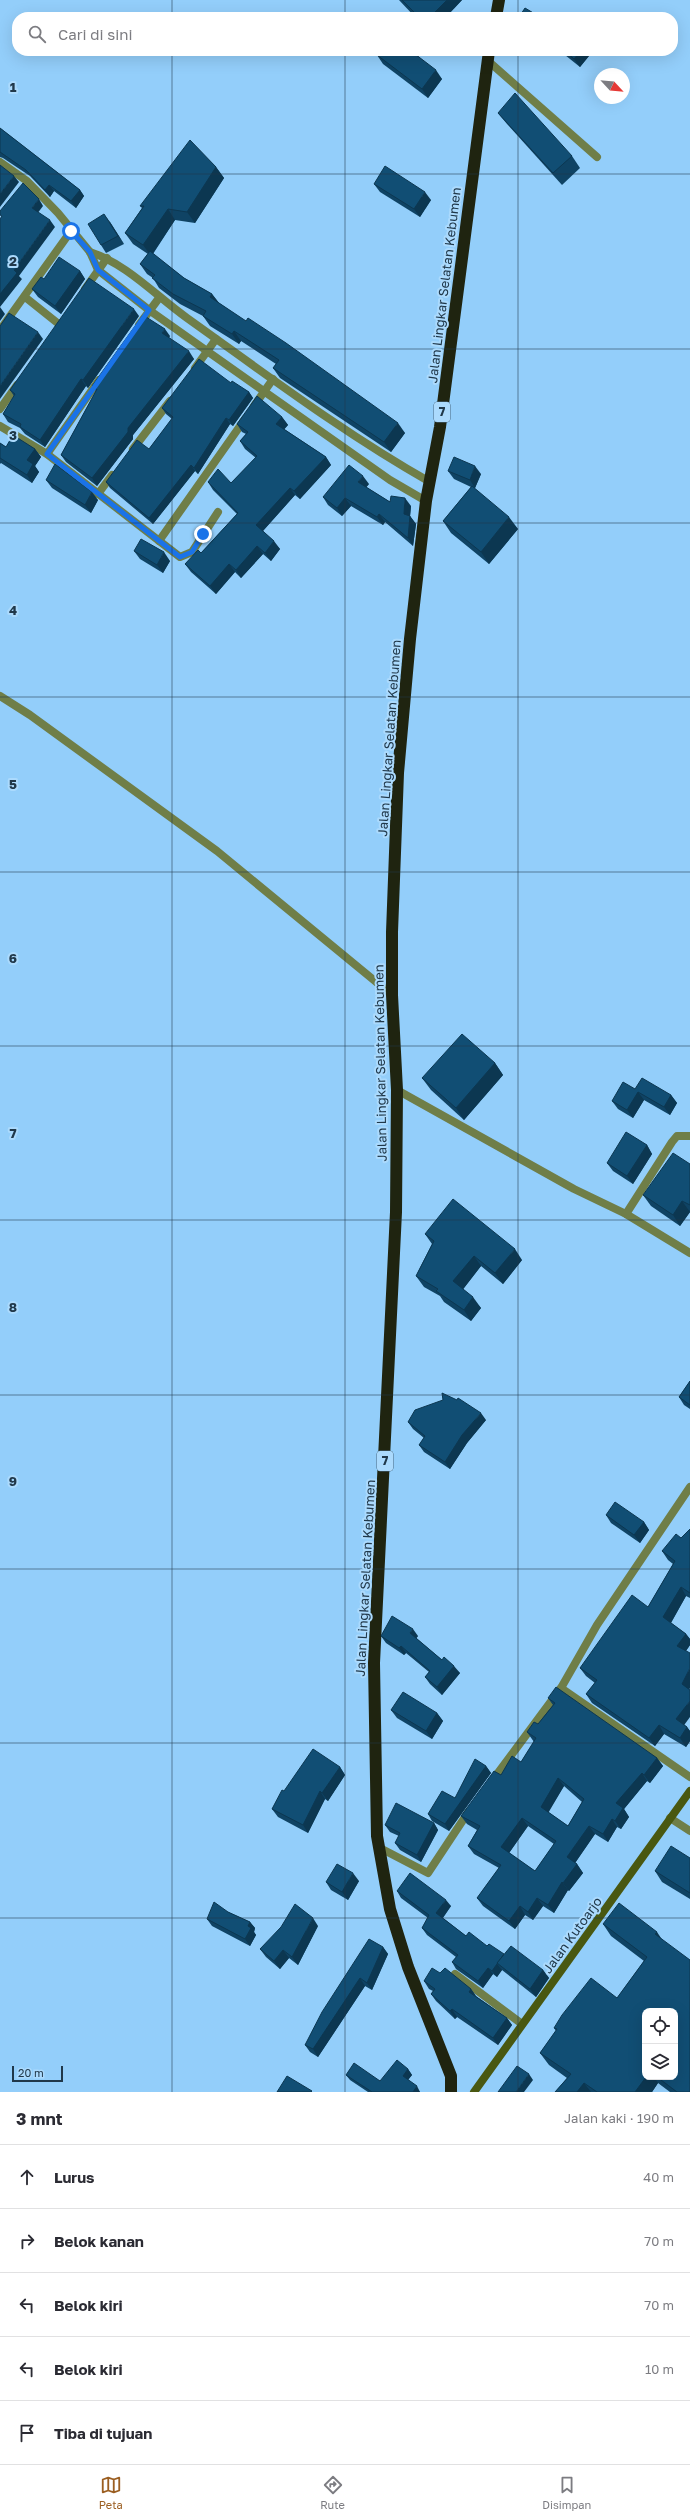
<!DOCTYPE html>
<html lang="id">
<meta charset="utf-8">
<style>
body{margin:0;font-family:"Golos Text",sans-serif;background:#f7f7f7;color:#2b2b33}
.controls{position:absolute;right:12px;bottom:12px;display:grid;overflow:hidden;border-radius:8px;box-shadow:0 4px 16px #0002}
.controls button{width:36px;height:36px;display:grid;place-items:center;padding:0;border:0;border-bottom:1px solid #e1e1e2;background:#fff;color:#2b2b33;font:20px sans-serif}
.compass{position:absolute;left:594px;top:68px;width:36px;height:36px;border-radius:50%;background:#fff;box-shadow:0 4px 16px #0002;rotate:116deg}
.scale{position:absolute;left:12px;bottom:10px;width:51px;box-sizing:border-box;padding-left:4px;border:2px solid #20384a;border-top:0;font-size:11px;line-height:14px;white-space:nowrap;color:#20384a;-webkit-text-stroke:3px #abdafd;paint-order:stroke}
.stop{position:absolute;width:12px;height:12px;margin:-9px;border:3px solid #1a73e8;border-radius:50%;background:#fff}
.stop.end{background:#1a73e8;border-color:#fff;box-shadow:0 1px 4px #0008}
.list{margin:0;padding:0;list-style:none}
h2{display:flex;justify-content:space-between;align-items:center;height:52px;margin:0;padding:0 16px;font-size:17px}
h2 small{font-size:13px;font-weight:400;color:#7c7c81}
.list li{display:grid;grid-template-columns:26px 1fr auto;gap:12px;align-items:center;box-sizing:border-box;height:64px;padding:0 16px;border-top:1px solid #e1e1e2}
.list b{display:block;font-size:15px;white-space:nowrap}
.list em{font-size:13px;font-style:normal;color:#7c7c81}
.icon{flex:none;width:22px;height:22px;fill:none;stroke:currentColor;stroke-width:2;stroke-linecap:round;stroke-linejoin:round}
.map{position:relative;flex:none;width:690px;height:2092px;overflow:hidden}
.search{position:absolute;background:#fff;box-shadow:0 4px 16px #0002;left:12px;right:12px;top:12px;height:44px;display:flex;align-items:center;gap:10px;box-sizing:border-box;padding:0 14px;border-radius:16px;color:#7c7c81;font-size:15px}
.sheet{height:372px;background:#fff}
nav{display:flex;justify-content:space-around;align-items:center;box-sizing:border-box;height:56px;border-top:1px solid #e1e1e2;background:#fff;font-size:11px;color:#7c7c81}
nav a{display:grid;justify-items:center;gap:2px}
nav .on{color:#9b5e21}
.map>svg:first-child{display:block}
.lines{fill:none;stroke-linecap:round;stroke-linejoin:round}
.street{stroke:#6f7e48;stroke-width:8}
.secondary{stroke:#495811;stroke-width:8}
.highway{stroke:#1f2410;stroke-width:12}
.wall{fill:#0f4364;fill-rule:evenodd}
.shaded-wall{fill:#0c3751}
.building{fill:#114e74;stroke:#0c3751;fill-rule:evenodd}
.route{stroke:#1a73e8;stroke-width:5}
.grid{fill:none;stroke:#20384a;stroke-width:1;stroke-opacity:0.55}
.labels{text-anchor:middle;stroke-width:4;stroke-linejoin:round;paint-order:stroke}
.shield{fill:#abdafd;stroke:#4a6980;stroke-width:1}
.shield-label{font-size:12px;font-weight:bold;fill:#20384a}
.street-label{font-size:13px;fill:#20384a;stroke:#abdafd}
.grid-label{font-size:13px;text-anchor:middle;font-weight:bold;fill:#20384a;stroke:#abdafd;stroke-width:4;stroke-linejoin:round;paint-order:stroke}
</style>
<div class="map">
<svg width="690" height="2092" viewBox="0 0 690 2092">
<rect width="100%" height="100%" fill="#93cefa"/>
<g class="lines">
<g class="street">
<path d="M487,60L597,157"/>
<path d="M0,162L27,181L58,213L90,252L98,270L149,310L265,392L390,480L426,501"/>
<path d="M90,252C127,264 156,296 187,318C267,375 345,434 430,482"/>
<path d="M85,289L107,258"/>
<path d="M25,297L60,325"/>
<path d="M139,325L159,298"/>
<path d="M0,330L71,231"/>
<path d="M195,368L216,339"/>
<path d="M254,406L273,379"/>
<path d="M0,409L17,385"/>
<path d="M0,426L47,454L180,557L192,552L218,512"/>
<path d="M133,449L170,401"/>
<path d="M47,454L99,380"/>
<path d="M98,494L112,475"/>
<path d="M159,541L245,419"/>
<path d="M0,696L30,715L217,851L392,995"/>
<path d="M397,1090L574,1189L626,1214L690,1253"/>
<path d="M626,1214L672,1142L677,1136H690"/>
<path d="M561,1688L690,1777"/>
<path d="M492,1781L561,1688L597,1625L690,1487"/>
<path d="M670,1818L690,1831"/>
<path d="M380,1848L428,1873L469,1811"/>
<path d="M455,1974L522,2024"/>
</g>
<path class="secondary" d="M474,2092L690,1791"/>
<g class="highway">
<path d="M496,17L499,0"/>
<path d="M451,2092V2076L408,1967L390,1909L377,1836L374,1663L396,1212L397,1090L392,995V932L398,773L410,639L426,501L440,427L489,51"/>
</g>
</g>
<g class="wall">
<path d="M399,0H462L446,17H415Z"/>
<path d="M563,51H593L580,67L565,55Z"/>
<path d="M377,55L419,57L442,79L428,98L383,64Z"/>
<path d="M498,113L572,156L580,168L562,185L507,124Z"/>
<path d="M0,128L80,190L84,196L76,208L54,191L50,197L30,176L3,158L0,157Z"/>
<path d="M216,167L224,178L195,223L175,220L153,254L184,278L212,294L219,303L405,433L391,452L280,378L273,368L276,364L241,341L239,344L210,326L203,316L180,304L159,288L153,278L147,274L140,264L148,254L133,244L125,233L142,208L140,206Z"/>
<path d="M374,184L431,200L420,217L380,192Z"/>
<path d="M110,222L124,244L106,253L101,245Z"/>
<path d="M80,271L85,279L61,314L38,297L32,289L44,279Z"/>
<path d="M139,316L88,388L86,386L45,447L25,434L20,428L8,422L3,414L14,396L10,390Z"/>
<path d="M170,336L169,338L194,359L133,435V439L97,486L66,462L61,455L96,391L92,386Z"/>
<path d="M231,383L249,392L253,398L233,426L230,424L198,474L195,471L153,524L110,488L106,482L149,449L172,419L166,414L162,408Z"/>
<path d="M282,417L288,425L284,429L326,457L331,465L300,499L295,495L263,531L280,549L271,561L263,554L241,578L235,572L216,594L191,572L185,564L201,553L237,514L213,490L208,482L231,483L256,458L245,449L240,441L246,434L242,432L237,424Z"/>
<path d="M0,443L6,447L35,449L41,457L35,466L39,472L32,483L1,463L0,464Z"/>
<path d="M448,471L481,474L475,488H474L518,529L489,564L451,533L443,521L471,487L454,479Z"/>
<path d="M46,480L98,500L91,513L52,488Z"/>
<path d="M369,484L366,487L390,502L411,506L410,516L416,524L413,546L385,522L383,525L351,506L342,516L328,505L323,497Z"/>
<path d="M134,551L170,561L163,573L140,559Z"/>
<path d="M495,1063L503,1075L464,1120L431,1090L422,1078Z"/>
<path d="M635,1089L671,1095L677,1103L670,1115L644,1100L633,1118L618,1109L612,1101Z"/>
<path d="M647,1145L652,1154L633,1184L613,1171L607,1163Z"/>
<path d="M690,1164V1212L680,1226L651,1206L643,1195Z"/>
<path d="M425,1234L522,1260L503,1284L481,1266L463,1289L481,1308L471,1321L444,1302L440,1296L424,1287L416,1276L432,1244Z"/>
<path d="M690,1381V1409L684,1405L679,1397Z"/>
<path d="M486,1420L467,1443L450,1469L424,1452L419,1445L424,1438L413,1429L408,1422Z"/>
<path d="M606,1515L644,1522L649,1530L640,1543L611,1523Z"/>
<path d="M690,1529V1598L686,1596L671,1623L686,1634L690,1639V1645L686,1651L689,1689L684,1725L687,1727L690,1731V1741L686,1747L664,1734L655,1746L592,1703L586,1694L595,1683L586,1676L580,1668L648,1607L673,1564L668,1560L662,1551L681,1538Z"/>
<path d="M381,1636H418L416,1638L442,1660L460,1673L442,1695L430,1684L425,1677L429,1672L406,1653L404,1655L386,1643Z"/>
<path d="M548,1698L657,1758L663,1766L650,1783L647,1781L624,1809L629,1817L621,1829L617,1827L608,1842L595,1834L575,1863L577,1864L583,1873L569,1891L568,1890L554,1913L543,1906L533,1920L525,1915L515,1929L483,1906L477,1898L499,1868L474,1854L468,1846L477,1830L467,1824L461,1816L501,1775L521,1762L534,1742L527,1732L538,1724L553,1705ZM564,1786L582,1802L568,1826L548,1812ZM528,1826L554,1844L535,1871L509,1853Z"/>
<path d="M391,1710L437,1713L443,1721L432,1739L397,1718Z"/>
<path d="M486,1766L491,1773L449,1831L432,1821L428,1814L455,1798Z"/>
<path d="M340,1767L345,1775L328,1801L325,1799L308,1833L278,1817L272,1809L284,1791Z"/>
<path d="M434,1823L438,1830L421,1862L400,1850L395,1843L399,1836L390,1832L385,1825Z"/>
<path d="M690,1858V1899L662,1882L655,1871Z"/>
<path d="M359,1881L348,1900L331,1890L326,1882Z"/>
<path d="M397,1891L451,1906L443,1918L466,1936L504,1955L543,1970L549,1978L536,1997L502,1970L497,1977L493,1974L483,1988L456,1969L452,1962L456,1957L427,1935L422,1928L428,1918L401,1898Z"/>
<path d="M228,1912L250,1922L255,1928L254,1932L256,1935L250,1946L212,1926L207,1919Z"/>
<path d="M603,1924L657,1932L690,2092H670L658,2083L652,2092H555L567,2078L549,2065L540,2053L556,2031L554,2028L617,1998L644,1961L611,1936ZM645,2011L675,2077H645Z"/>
<path d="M318,1926L298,1965L289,1958L280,1969L266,1957L260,1949Z"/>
<path d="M383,1947L388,1954L372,1990L365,1986L318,2057L310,2052L305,2045Z"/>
<path d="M440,1973L471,1989L476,1996L507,2018L512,2025L498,2045L457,2017L455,2019L436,2001L431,1994L433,1991L429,1989L424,1981Z"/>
<path d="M408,2069L412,2075L408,2080L420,2092H368L350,2080L346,2075L380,2081Z"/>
</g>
<g class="shaded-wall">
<path d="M447,0H462L446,17H435L433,14Z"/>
<path d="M411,51H423L416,59Z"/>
<path d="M581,51H593L580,67L574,59Z"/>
<path d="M436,70L442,79L428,98L422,89Z"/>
<path d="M216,167L224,178L195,223L187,212Z"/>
<path d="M14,176L19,182L0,207V194Z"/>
<path d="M49,185L54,191L50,197L45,190Z"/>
<path d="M80,190L84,196L76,208L71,201Z"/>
<path d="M425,192L431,200L420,217L414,209Z"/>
<path d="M39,199L43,206L37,214L32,208Z"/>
<path d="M168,209L175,220L151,256L143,245Z"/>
<path d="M104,214L110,222L124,244L118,236Z"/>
<path d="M50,220L55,227L19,276L22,279L0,307V294L14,270Z"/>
<path d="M80,271L85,279L61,314L55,306Z"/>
<path d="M212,294L219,303L210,297Z"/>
<path d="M0,307L5,314L0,321Z"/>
<path d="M134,309L139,316L88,388L83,380Z"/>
<path d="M165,329L170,336L167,341L162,333Z"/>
<path d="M234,331L241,341L239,344L232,334Z"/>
<path d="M38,332L43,339L0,399V386Z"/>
<path d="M189,351L194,359L133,435V439L97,486L92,478L128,428Z"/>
<path d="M81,379L86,386L45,447L40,440Z"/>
<path d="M249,392L253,398L233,426L229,420Z"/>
<path d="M282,417L288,425L282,432L276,424Z"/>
<path d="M226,418L230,424L198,474L194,468Z"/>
<path d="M398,423L405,433L391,452L384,442Z"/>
<path d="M35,449L41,457L35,466L39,472L32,483L27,475V460Z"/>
<path d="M326,457L331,465L300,499L294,491Z"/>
<path d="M191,465L195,471L153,524L149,518Z"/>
<path d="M475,466L481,474L475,488L470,480Z"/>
<path d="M363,476L369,484L364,490L358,482Z"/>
<path d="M290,488L295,495L261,533L256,525Z"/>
<path d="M92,492L98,500L91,513L85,505Z"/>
<path d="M345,498L351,506L342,516L337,508Z"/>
<path d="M405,498L411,506L410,517V516L416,524L413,546L408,538L404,514Z"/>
<path d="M379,514L385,522L383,525L377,517Z"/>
<path d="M509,517L518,529L489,564L481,552Z"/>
<path d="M274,541L280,549L271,561L265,553Z"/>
<path d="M257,546L263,554L241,578L236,570Z"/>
<path d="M164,552L170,561L163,573L157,565Z"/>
<path d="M229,564L235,572L216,594L210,586Z"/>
<path d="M495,1063L503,1075L464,1120L456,1108Z"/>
<path d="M638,1092L644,1100L633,1118L627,1110Z"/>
<path d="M671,1095L677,1103L670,1115L664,1107Z"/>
<path d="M647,1145L652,1154L633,1184L627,1176Z"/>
<path d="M682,1201L690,1212L680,1226L673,1215Z"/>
<path d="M515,1249L522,1260L503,1284L495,1273Z"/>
<path d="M474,1256L481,1266L461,1292L453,1281Z"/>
<path d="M473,1297L481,1308L471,1321L464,1310Z"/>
<path d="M481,1413L486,1420L467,1443L450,1469L445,1462L462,1435Z"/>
<path d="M644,1522L649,1530L640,1543L634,1535Z"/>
<path d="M681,1587L686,1596L669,1626L663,1617Z"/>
<path d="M413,1629L418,1636L415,1640L410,1633Z"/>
<path d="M686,1634L690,1639V1645L683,1655L677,1646Z"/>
<path d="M401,1646L406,1653L404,1655L399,1648Z"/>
<path d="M454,1666L460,1673L442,1695L437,1687Z"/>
<path d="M690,1668V1688L688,1692L682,1684Z"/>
<path d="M690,1701V1717L682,1728L676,1719Z"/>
<path d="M437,1713L443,1721L432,1739L426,1731Z"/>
<path d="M659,1725L664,1734L655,1746L649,1738Z"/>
<path d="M687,1727L690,1731V1741L686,1747L680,1738Z"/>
<path d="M657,1758L663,1766L650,1783L644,1775Z"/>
<path d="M486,1766L491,1773L449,1831L445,1824Z"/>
<path d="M340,1767L345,1775L328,1801L322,1793Z"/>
<path d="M642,1773L647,1781L624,1809L629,1817L621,1829L615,1821L616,1803Z"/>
<path d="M558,1778L564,1786L547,1815L541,1807Z"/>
<path d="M320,1791L325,1799L308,1833L303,1825Z"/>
<path d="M522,1818L528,1826L507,1856L501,1847Z"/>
<path d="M612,1819L617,1827L608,1842L603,1834Z"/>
<path d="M434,1823L438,1830L421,1862L417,1855Z"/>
<path d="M589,1826L595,1834L573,1866L567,1857Z"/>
<path d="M577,1864L583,1873L569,1891L563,1883Z"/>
<path d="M353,1873L359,1881L348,1900L342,1892Z"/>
<path d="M562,1882L568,1890L554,1913L548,1905Z"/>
<path d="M537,1898L543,1906L533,1920L528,1912Z"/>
<path d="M446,1900L451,1906L441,1920L436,1913Z"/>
<path d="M520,1906L525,1915L515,1929L509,1921Z"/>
<path d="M313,1918L318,1926L298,1965L292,1957Z"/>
<path d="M250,1922L255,1928L254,1932L256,1935L250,1946L245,1939L248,1926Z"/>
<path d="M657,1932L665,1944L655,1934Z"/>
<path d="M383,1947L388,1954L372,1990L367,1983Z"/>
<path d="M283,1950L289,1958L280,1969L274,1961Z"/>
<path d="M497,1964L502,1970L497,1977L492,1971Z"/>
<path d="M488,1968L493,1974L483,1988L478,1981Z"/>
<path d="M543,1970L549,1978L536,1997L530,1989Z"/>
<path d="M360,1978L365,1986L318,2057L313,2049Z"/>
<path d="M471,1989L476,1996L469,1992Z"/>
<path d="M452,2009L457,2017L455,2019L450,2011Z"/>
<path d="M507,2018L512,2025L498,2045L493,2038Z"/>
<path d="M408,2069L412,2075L407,2081L403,2076Z"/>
<path d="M529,2074L533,2080L524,2092H516Z"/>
<path d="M646,2077H654L658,2083L652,2092H635Z"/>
<path d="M584,2083L591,2092H577Z"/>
<path d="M417,2086L420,2092H413Z"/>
</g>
<g class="building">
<path d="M402,0H447L433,14L436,17H415L417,15Z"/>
<path d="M525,8L540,17H519Z"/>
<path d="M380,51H411L436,70L422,89L377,55Z"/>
<path d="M565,51H581L574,59Z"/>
<path d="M515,93L572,156L553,173L498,113Z"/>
<path d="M0,128L80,190L71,201L49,185L45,190L26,170L0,152Z"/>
<path d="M190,140L216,167L187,212L168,209L143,245L125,233L144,206H140Z"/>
<path d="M0,165L14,176L0,194Z"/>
<path d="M385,166L425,192L414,209L374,184Z"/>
<path d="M23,183L39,199L32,208L50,220L14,270L17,273L0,294V219L2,216L0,215V211Z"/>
<path d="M104,214L118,236L101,245L88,224Z"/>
<path d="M150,251L184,278L212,294L210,297L246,321L248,318L286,343L398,423L384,442L273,368L279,360L234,331L232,334L203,316L206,311L173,294L152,278L155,275L140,264Z"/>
<path d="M59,257L80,271L55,306L32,289L41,277L44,279Z"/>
<path d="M89,278L134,309L83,380L81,379L40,440L20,427L21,424L3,414L15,394L10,390Z"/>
<path d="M9,313L38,332L0,386V326Z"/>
<path d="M143,315L165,329L162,333L189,351L128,428V432L92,478L61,455L97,389L92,386Z"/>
<path d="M199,359L231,383L232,381L249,392L229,420L226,418L194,468L191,465L149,518L106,482L137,440L149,449L173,417L162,408Z"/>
<path d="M257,396L282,417L276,424L326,457L294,491L290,488L256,525L274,541L265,553L257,546L236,570L229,564L210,586L185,564L198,550L201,553L238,513L208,482L218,469L231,483L257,456L240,441L248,432L237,424Z"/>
<path d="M13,435L35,449L27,460L33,464L27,475L0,458V443L6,447Z"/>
<path d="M454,457L475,466L470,480L448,471Z"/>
<path d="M55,464L92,492L85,505L46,480Z"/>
<path d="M349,465L363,476L358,482L390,502L391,496L405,498L404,514L410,516L408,538L379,514L377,517L345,498L337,508L323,497Z"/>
<path d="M472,486L509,517L481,552L443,521Z"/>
<path d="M141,539L164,552L157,565L134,551Z"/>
<path d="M462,1034L495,1063L456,1108L422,1078Z"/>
<path d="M642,1078L671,1095L664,1107L638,1092L627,1110L612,1101L623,1082L635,1089Z"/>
<path d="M626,1132L647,1145L627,1176L607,1163Z"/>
<path d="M673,1153L690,1164V1205L682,1201L673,1215L643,1195Z"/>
<path d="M453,1199L515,1249L495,1273L474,1256L453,1281L473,1297L464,1310L436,1291L438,1289L416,1276L434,1241L425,1234Z"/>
<path d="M690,1381V1405L679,1397Z"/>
<path d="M442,1393L457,1400L458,1398L481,1413L462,1435L445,1462L419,1445L425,1436L408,1422L415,1410L443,1400Z"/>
<path d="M615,1502L644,1522L634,1535L606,1515Z"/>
<path d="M690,1529V1593L681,1587L663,1617L686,1634L677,1646L690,1653V1668L682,1684L690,1690V1701L676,1719L687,1727L680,1738L659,1725L649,1738L586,1694L597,1680L580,1668L632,1595L648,1607L675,1561L662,1551L676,1534L681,1538Z"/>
<path d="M392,1616L413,1629L410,1633L442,1660L444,1657L454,1666L437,1687L425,1677L430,1671L401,1646L399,1648L381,1636Z"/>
<path d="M556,1687L657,1758L644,1775L642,1773L616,1803L623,1808L615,1821L612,1819L603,1834L589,1826L567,1857L577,1864L563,1883L562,1882L548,1905L537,1898L528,1912L520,1906L509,1921L477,1898L501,1865L468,1846L480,1826L461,1816L494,1771L501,1775L512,1756L521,1762L536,1738L527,1732L534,1722L538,1724L555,1703L548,1698ZM558,1778L584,1799L568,1826L541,1807ZM522,1818L556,1841L535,1871L501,1847Z"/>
<path d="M403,1692L437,1713L426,1731L391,1710Z"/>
<path d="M313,1749L340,1767L322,1793L320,1791L303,1825L272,1809L282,1790L284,1791Z"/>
<path d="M475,1759L486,1766L445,1824L428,1814L442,1791L455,1798Z"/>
<path d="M396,1803L434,1823L417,1855L395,1843L400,1833L385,1825Z"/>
<path d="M671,1846L690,1858V1893L655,1871Z"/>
<path d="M337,1864L353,1873L342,1892L326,1882Z"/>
<path d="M410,1873L446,1900L436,1913L466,1936L469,1932L487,1946L489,1944L504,1954L492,1971L488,1968L478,1981L452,1962L458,1955L422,1928L429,1915L397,1891Z"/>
<path d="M214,1902L228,1912L250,1922L248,1926L251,1928L245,1939L207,1919Z"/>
<path d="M619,1903L657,1932L655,1934L690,1960V2092H677L657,2077H675V2011H645V2077H646L635,2092H597L584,2083L577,2092H555L571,2074L540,2053L557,2029L554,2028L562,2015L591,1978L617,1998L647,1957L603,1924Z"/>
<path d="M295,1904L313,1918L292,1957L283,1950L274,1961L260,1949L281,1927Z"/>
<path d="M369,1939L383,1947L367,1983L360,1978L313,2049L305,2045L322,2012Z"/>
<path d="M511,1946L543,1970L530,1989L497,1963Z"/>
<path d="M432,1968L440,1973L445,1968L471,1989L469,1992L507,2018L493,2038L452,2009L450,2011L431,1994L435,1989L424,1981Z"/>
<path d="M397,2060L408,2069L403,2076L417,2086L413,2092H372L346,2075L354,2063L380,2081Z"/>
<path d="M517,2066L529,2074L516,2092H498Z"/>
<path d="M287,2076L312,2091L311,2092H277Z"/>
</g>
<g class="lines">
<path class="route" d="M71,231L90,252L98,270L149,310L47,454L180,557L192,552L203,534"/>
</g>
<path class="grid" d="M172,0V17M345,0V17M518,0V17M172,51V2092M345,51V2092M518,51V2092M0,174H690M0,349H690M0,523H690M0,697H690M0,872H690M0,1046H690M0,1220H690M0,1395H690M0,1569H690M0,1743H690M0,1918H690"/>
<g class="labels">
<g class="shield">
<rect x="434" y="402" width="16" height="20" rx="3"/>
<rect x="377" y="1451" width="16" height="20" rx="3"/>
</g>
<g class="shield-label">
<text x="442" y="416">7</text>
<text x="385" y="1465">7</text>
</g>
<g class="street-label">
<text transform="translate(444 285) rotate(-83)" y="5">Jalan Lingkar Selatan Kebumen</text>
<text transform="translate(389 738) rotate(-86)" y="5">Jalan Lingkar Selatan Kebumen</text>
<text transform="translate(380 1063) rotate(-91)" y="5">Jalan Lingkar Selatan Kebumen</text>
<text transform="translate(365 1578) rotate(-87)" y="5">Jalan Lingkar Selatan Kebumen</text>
<text transform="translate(572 1935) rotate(-54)" y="5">Jalan Kutoarjo</text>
</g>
</g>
<g class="grid-label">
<text x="13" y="92">1</text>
<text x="13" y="266">2</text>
<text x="13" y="440">3</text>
<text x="13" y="615">4</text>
<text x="13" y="789">5</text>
<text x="13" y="963">6</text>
<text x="13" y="1138">7</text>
<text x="13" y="1312">8</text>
<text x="13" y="1486">9</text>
</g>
</svg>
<div class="controls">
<button><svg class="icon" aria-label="locate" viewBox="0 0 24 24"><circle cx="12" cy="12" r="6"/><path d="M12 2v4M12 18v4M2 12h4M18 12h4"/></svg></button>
<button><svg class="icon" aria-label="layers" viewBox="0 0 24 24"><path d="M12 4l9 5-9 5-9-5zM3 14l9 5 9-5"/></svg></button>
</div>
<svg class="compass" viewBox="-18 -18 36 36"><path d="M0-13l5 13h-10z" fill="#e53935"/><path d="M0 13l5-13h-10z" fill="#7c7c81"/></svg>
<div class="scale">20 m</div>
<div class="stop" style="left:71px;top:231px"></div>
<div class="stop end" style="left:203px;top:534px"></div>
<div class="search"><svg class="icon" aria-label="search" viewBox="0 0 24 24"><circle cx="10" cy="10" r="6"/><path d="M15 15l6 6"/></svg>Cari di sini</div>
</div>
<section class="sheet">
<h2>3 mnt<small>Jalan kaki · 190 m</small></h2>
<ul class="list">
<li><svg class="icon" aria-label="ahead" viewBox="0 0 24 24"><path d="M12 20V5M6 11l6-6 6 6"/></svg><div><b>Lurus</b></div><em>40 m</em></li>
<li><svg class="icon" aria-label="right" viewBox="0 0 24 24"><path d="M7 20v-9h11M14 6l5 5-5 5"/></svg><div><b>Belok kanan</b></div><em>70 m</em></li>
<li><svg class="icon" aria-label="left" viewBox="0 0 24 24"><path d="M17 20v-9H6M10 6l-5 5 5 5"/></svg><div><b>Belok kiri</b></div><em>70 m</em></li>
<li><svg class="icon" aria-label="left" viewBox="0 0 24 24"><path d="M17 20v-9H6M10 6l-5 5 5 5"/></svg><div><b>Belok kiri</b></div><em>10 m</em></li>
<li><svg class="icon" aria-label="arrive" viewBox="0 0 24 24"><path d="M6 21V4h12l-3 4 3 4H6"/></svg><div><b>Tiba di tujuan</b></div></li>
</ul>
</section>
<nav>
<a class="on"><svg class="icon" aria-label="map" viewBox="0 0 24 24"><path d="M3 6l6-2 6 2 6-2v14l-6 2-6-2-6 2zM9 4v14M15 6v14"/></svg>Peta</a>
<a><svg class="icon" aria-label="directions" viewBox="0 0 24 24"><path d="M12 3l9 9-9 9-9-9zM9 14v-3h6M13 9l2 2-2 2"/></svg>Rute</a>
<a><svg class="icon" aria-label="saved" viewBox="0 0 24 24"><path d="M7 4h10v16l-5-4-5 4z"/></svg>Disimpan</a>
</nav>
